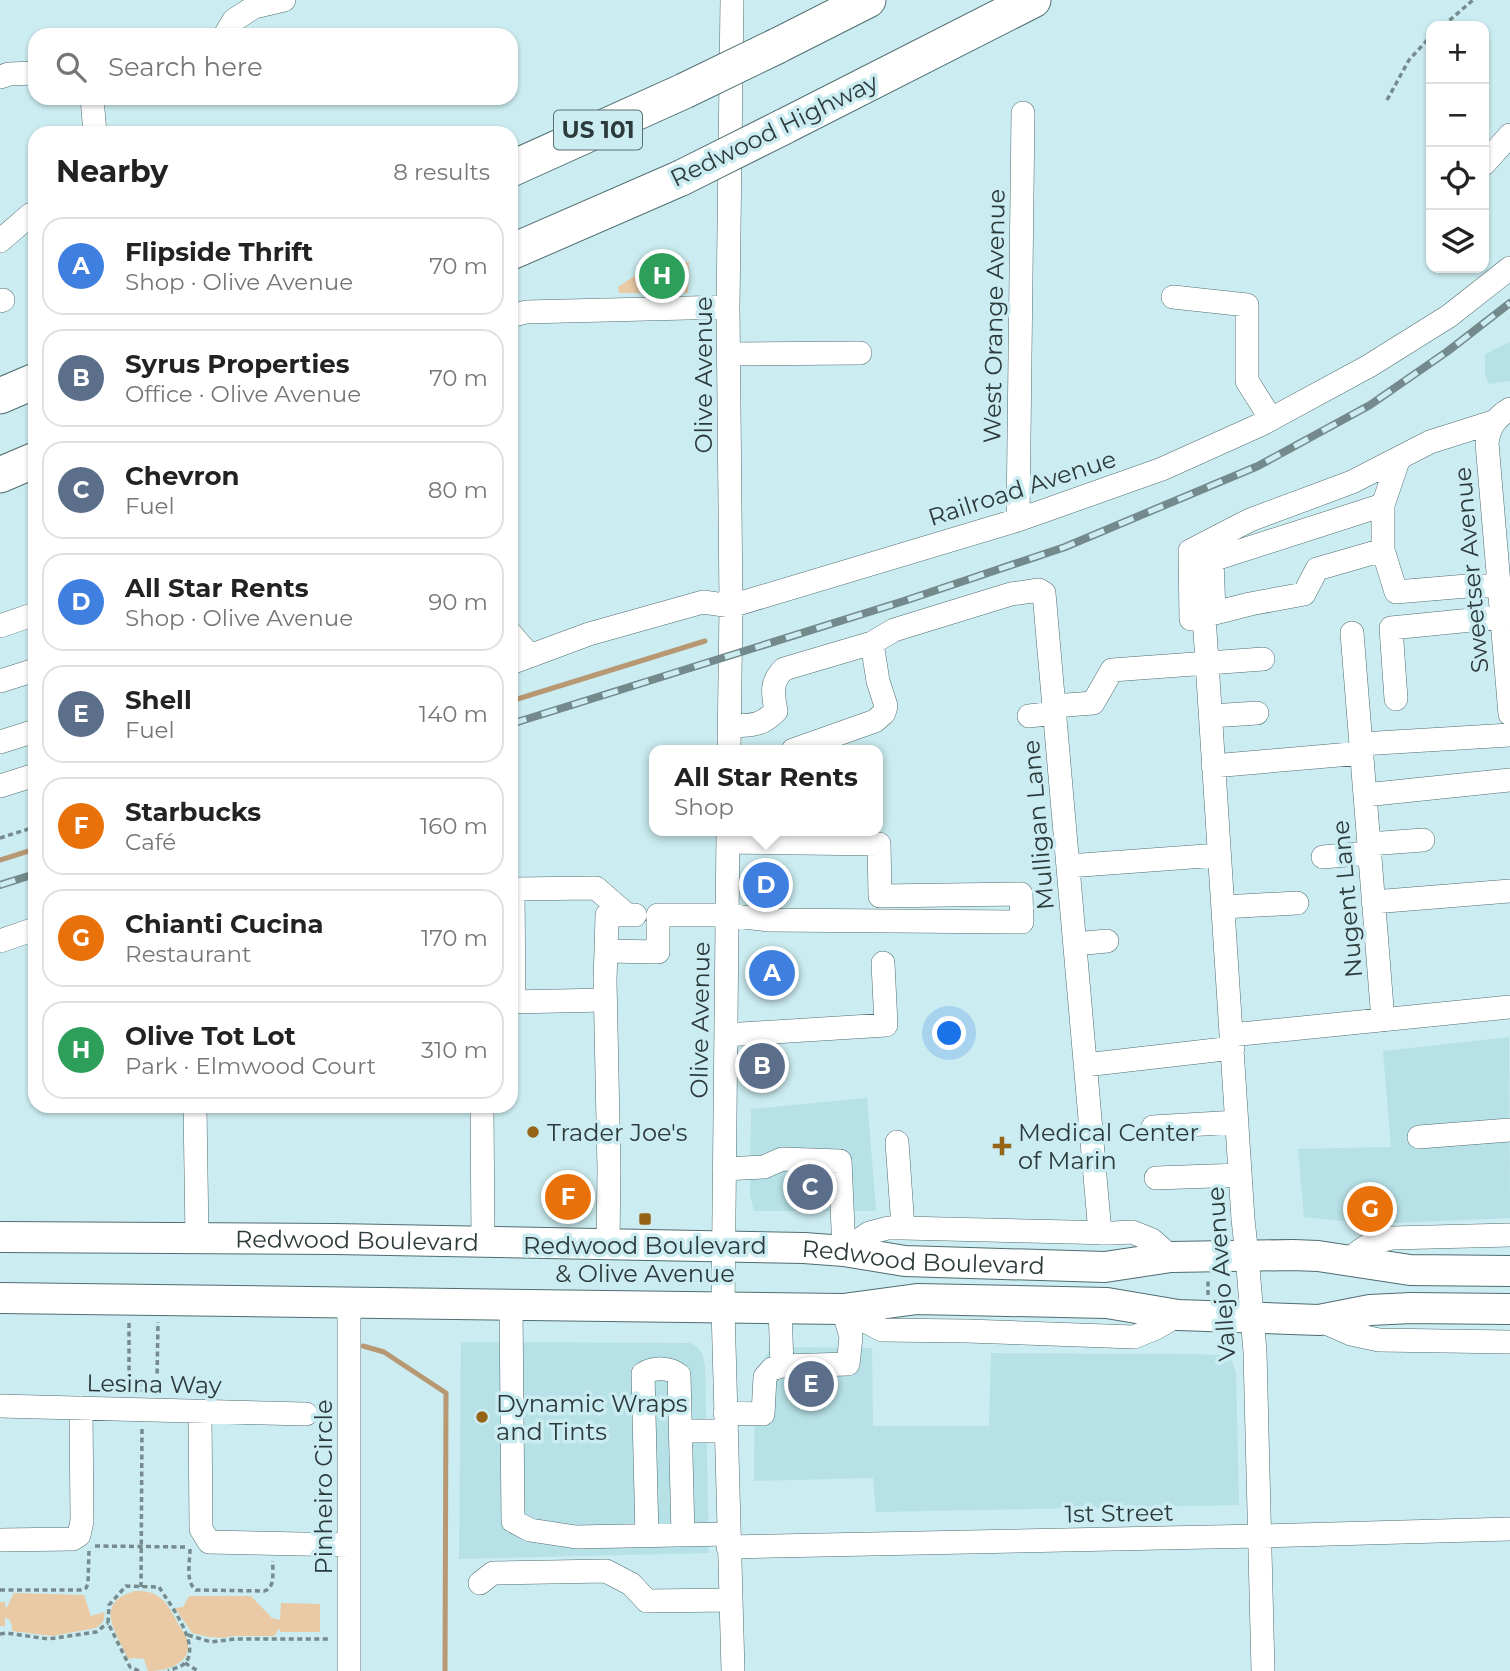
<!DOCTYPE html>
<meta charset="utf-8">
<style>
body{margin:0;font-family:Montserrat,sans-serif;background:#f2f2f2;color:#222}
.controls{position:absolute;right:21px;top:21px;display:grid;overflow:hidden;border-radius:14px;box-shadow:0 2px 5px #0004}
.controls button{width:63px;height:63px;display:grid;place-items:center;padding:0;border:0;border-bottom:2px solid #e0e0e0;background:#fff;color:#222;font:35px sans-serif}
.you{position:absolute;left:950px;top:1034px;width:24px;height:24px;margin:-18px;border:5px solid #fff;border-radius:50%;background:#1a73e8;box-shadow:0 0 0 10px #1a73e833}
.badge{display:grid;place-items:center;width:46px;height:46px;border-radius:50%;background:#111827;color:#fff;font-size:23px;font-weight:700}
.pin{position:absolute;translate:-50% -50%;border:4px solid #fff;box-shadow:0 2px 7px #0006}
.popup{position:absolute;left:649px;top:745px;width:234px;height:91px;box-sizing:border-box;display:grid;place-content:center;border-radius:14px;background:#fff;filter:drop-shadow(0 2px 5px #0005);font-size:23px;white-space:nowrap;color:#767676}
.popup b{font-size:26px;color:#222}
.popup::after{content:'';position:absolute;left:50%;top:100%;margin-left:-14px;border:14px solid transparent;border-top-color:#fff}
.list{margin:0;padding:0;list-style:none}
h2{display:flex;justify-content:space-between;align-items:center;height:91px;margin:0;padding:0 28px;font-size:30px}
h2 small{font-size:23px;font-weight:400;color:#767676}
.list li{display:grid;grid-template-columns:46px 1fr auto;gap:21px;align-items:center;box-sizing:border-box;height:98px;margin:0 14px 14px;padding:0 14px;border:2px solid #e0e0e0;border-radius:21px}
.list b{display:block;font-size:26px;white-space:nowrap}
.list p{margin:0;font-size:23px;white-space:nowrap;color:#767676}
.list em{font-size:23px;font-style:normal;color:#767676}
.icon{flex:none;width:38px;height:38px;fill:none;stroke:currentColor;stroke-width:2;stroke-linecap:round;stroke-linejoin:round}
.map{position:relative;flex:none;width:1510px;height:1671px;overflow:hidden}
.search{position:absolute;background:#fff;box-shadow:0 2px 5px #0004;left:28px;top:28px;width:490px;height:77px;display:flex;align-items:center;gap:18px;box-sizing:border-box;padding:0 24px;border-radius:21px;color:#767676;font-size:26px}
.panel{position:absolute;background:#fff;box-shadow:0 2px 5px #0004;left:28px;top:126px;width:490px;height:987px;border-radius:21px}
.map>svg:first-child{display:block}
.built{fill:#b6e1e6}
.green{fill:#e9caa5}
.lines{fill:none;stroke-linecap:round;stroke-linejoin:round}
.stream{stroke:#b79873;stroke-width:5}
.minor-casing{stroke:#506d71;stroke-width:24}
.major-casing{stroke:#506d71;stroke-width:32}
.highway-casing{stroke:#506d71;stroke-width:37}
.path{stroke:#758b8d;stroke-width:3.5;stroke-dasharray:5 3.5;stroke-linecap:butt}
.minor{stroke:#fff;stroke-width:23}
.major{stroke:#fff;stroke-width:30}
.highway{stroke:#fff;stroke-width:35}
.rail-casing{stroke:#73898b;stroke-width:8}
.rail{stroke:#cbecf0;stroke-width:5;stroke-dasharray:16;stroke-linecap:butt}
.highway-bridge-casing{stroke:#506d71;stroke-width:37;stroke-linecap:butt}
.highway-bridge{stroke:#fff;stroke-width:35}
.poi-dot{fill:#966417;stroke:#cbecf0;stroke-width:2.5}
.labels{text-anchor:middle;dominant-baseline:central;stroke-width:7;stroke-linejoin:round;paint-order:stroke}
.shield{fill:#cbecf0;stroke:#5c6f71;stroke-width:2}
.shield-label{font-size:23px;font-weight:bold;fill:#2d3a3b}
.street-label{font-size:24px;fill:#2d3a3b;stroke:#cbecf0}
.poi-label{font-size:24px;fill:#2d3a3b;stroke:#cbecf0;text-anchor:start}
</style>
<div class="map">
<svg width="1510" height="1671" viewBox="0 0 1510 1671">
<rect width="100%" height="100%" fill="#cbecf0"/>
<path class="built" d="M 1510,342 L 1510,381 L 1489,384 L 1485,375 L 1485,354 Z
M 1509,1037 L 1510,1218 L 1371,1224 L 1304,1217 L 1298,1149 L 1391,1147 L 1383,1051 Z
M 867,1098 L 876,1211 L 754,1211 L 750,1195 L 751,1109 Z
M 461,1342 L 690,1343 L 699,1349 L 703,1356 L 705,1365 L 709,1553 L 459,1559 Z
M 771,1347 L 872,1348 L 873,1426 L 989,1426 L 991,1353 L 1191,1354 L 1220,1355 L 1231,1359 L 1236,1372 L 1239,1505 L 876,1512 L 873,1478 L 754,1481 L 755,1374 Z"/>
<path class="green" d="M 689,262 L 688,293 L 619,293 L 618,287 L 651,265 Z
M 135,1591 C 142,1591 150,1591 156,1595 C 166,1600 171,1611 176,1620 C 179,1626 185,1633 187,1639 C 194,1664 166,1671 148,1671 L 144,1659 L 134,1658 L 128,1659 C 117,1633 92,1603 135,1591 Z
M 14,1593 L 84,1595 L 91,1616 L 105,1612 L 103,1622 L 96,1628 L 52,1636 L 12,1631 L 12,1625 L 9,1619 L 5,1618 L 5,1626 L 0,1626 L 0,1602 L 5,1602 L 6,1609 Z
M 189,1596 L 251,1596 L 272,1618 L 280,1620 L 281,1603 L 320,1604 L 320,1632 L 280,1632 L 280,1628 L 274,1636 L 233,1636 L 222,1638 L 209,1637 L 192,1633 L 175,1608 L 183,1607 Z"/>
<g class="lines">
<path class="stream" d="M 511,701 L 705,641
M 0,860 L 35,849
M 363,1346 L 384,1352 L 446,1393 L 445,1671"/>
<g class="minor-casing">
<path id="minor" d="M 225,35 L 234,20 L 254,7 L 284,0
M 0,77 L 9,74 L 35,73
M 92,98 L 95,133
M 1484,164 L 1510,135
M 0,241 L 30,215 L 35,213
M 1173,297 L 1247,305 L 1247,381 L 1271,419
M 0,301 L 3,300
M 511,316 L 526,312 L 728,307
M 728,354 L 860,353
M 1510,409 C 1496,417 1489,427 1487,443 L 1510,714
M 1399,458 L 1383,505 L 1383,550 L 1317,569 L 1304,594 L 1250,604 L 1191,619 L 1190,551 L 1250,520 L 1352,482 L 1430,442 L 1493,422
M 1018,520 L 1023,113
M 1383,550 L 1396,592 L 1467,586 L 1499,586
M 1214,613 L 1212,560 L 1383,505
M 1204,616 L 1243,1219 L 1247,1256 L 1255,1352 L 1263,1671
M 0,626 L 35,614
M 1352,633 L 1383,1020
M 511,634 L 530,656
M 872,643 L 894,630 L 1011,594 L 1039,590 L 1044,593 L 1100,1233
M 511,663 L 589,634 L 703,602 L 731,606 L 1018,520 L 1162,469 L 1262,424 L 1369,366 L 1449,316 L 1510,268
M 0,681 L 35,670
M 1396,699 L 1391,628 L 1502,617
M 1054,706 L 1093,703 L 1112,670 L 1263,659
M 1029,716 L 1055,713
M 1211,716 L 1257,713
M 730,726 C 751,725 760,727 776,711 C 773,694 770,682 784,669 L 872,643 L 878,681 L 886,706 L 884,713 L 875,721 L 793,750
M 0,742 L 35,731
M 1361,744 L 1510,735
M 729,750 L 731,606 L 728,307 L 732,0
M 1213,766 L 1362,753
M 0,786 L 35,775
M 1365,795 L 1510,780
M 728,831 L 723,1308 L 733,1671
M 1369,844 L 1423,840
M 1323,857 L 1369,853
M 1068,866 L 1219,855
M 1373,902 L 1510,891
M 1223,907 L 1297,903
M 0,941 L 35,929
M 1075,944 L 1107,941
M 606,951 L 607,915 L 635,915
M 511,1002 L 605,1000
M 514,1002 L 513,889 L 596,888 L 627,915
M 726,1035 L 886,1025 L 883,963
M 1231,1035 L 1510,1007
M 1085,1065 L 1233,1048
M 195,1106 L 197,1238
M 482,1106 L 483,1242
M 1153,1127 L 1237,1122
M 1419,1137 L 1510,1130
M 897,1142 L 903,1228
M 724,1169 L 764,1167 L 782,1159 L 840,1161 L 844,1251
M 1156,1178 L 1240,1175
M 608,1244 L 609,1169 L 605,980 L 606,951 L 658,952 L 658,915 L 727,915 L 768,920 L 1022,922 L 1021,894 L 880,896 L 879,844 L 728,842
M 844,1251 L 869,1233 L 888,1228 L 903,1228 L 1114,1233 L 1132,1232 L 1152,1240 L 1171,1257
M 1349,1260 C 1364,1246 1372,1242 1392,1238 L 1510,1235
M 511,1305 L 513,1521 L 530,1530 L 576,1537 L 728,1534
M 780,1308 L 782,1366
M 843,1309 L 882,1330 L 967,1331 L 1134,1337 L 1156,1328 L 1178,1315
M 1319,1320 L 1351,1334 L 1379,1340 L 1510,1342
M 0,1406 L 306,1414
M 200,1411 L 201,1529 L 209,1542 L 349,1545
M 725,1413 L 763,1414 L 765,1377 L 772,1369 L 782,1366 L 848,1364 L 851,1337 L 843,1309
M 681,1431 L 726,1431
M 647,1536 L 643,1374 C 654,1367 669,1367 679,1375 L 683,1535
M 0,1540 L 73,1539 L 79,1535 L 82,1521 L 81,1408
M 728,1547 L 1259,1536 L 1510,1529
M 480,1583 L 493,1573 L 606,1571 L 631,1584 L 647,1601 L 730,1600
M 349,1671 L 349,1303"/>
</g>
<g class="major-casing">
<g id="major">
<path id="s1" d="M 0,1237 L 335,1239 L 804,1248 L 844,1251 L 905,1261 L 1105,1267 L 1171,1257 L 1293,1255 L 1318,1256 L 1410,1270 L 1510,1271"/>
<path d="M 0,1298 L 843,1309 L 917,1299 L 1107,1303 L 1178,1315 L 1319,1320 L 1370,1310 L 1411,1308 L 1510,1309"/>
</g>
</g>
<g class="highway-casing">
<path id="highway" d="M 777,46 L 868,0
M 783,127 L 1033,0
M 511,169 L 684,91
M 511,252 L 681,178
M 0,396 L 35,381
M 0,475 L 35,460"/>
</g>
<path class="path" d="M 1443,26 L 1473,0
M 1387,100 L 1409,60 L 1431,36
M 654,289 L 655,278
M 0,838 L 35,827
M 1208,1295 L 1208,1278
M 129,1323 L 129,1381 L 157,1381 L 158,1322
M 142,1381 L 142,1392
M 95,1546 L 188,1547
M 190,1549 C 190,1562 185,1582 196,1590 L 264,1591 C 276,1588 272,1572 273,1561
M 141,1587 L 142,1428
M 0,1590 L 80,1590 L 86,1588 L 88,1584 L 89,1551
M 0,1634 L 7,1633 L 48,1639 L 96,1632 L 108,1623
M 188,1635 L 211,1642 L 235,1639 L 329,1639
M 185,1663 L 198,1671
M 139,1671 L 130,1667 L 108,1623 L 109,1605 L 126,1586 L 159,1587 C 169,1603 203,1647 184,1664 C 180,1667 173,1669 168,1671"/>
<use href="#minor" class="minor"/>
<use href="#major" class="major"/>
<use href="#highway" class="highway"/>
<g class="rail-casing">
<path id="rail" d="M 511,724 L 904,601 L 1065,547 L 1258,466 L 1370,405 L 1448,351 L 1510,303
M 0,885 L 35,874"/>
</g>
<use href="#rail" class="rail"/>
<g class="highway-bridge-casing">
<path id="highway-bridge" d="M 684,91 L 777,46
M 681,178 L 783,127"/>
</g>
<use href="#highway-bridge" class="highway-bridge"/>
</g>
<g class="poi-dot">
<circle cx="533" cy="1132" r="7"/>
<path d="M998.5 1135.5h7v7h7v7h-7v7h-7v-7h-7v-7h7z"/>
<rect x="638" y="1212" width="14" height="14" rx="3.5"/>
<circle cx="482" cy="1417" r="7"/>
</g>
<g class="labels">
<rect class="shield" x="554" y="110.5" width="88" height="39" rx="5"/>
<g class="shield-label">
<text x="598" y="130">US 101</text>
</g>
<g class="street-label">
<text transform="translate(774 130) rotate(-26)">Redwood Highway</text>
<text transform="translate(994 316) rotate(-89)">West Orange Avenue</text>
<text transform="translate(703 375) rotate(-90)">Olive Avenue</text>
<text transform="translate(1022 488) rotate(-18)">Railroad Avenue</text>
<text transform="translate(1471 570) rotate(-95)">Sweetser Avenue</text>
<text transform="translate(1038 825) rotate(-95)">Mulligan Lane</text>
<text transform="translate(1347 899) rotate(-95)">Nugent Lane</text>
<text transform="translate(700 1020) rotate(-89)">Olive Avenue</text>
<text stroke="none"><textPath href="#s1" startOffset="357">Redwood Boulevard</textPath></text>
<text stroke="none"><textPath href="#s1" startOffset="924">Redwood Boulevard</textPath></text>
<text transform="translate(1221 1274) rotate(-94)">Vallejo Avenue</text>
<text transform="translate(154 1384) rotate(1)">Lesina Way</text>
<text transform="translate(323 1487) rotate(-90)">Pinheiro Circle</text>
<text transform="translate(1119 1513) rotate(-1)">1st Street</text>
</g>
<g class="poi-label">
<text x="547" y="1132">Trader Joe's</text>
<text x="1018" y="1132">Medical Center<tspan x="1018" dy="28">of Marin</tspan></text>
<text x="645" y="1245" text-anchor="middle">Redwood Boulevard<tspan x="645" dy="28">&amp; Olive Avenue</tspan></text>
<text x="496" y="1403">Dynamic Wraps<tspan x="496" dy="28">and Tints</tspan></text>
</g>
</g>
</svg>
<div class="controls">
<button>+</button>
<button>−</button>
<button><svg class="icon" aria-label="locate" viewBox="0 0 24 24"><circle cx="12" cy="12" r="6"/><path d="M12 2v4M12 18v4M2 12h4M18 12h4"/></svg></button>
<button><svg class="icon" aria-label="layers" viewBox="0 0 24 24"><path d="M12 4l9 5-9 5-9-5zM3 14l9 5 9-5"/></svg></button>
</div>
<div class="you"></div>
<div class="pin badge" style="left:772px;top:973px;background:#3f7fe0">A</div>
<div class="pin badge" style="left:762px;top:1066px;background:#5c6f8a">B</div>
<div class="pin badge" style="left:810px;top:1187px;background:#5c6f8a">C</div>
<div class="pin badge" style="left:766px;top:885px;background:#3f7fe0">D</div>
<div class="popup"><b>All Star Rents</b>Shop</div>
<div class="pin badge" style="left:811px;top:1384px;background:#5c6f8a">E</div>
<div class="pin badge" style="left:568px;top:1197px;background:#e8710a">F</div>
<div class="pin badge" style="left:1370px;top:1209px;background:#e8710a">G</div>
<div class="pin badge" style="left:662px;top:276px;background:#2e9e5b">H</div>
<div class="search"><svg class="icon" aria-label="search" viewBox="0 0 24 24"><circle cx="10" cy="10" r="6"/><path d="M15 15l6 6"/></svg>Search here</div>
<section class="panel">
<h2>Nearby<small>8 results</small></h2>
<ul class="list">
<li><span class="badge" style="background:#3f7fe0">A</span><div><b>Flipside Thrift</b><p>Shop · Olive Avenue</p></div><em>70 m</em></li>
<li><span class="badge" style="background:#5c6f8a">B</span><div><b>Syrus Properties</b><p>Office · Olive Avenue</p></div><em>70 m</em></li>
<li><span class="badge" style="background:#5c6f8a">C</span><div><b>Chevron</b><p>Fuel</p></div><em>80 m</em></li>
<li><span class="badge" style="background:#3f7fe0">D</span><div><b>All Star Rents</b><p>Shop · Olive Avenue</p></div><em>90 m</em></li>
<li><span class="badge" style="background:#5c6f8a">E</span><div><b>Shell</b><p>Fuel</p></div><em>140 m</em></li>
<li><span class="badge" style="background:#e8710a">F</span><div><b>Starbucks</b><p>Café</p></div><em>160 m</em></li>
<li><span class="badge" style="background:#e8710a">G</span><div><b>Chianti Cucina</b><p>Restaurant</p></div><em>170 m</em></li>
<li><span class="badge" style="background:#2e9e5b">H</span><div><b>Olive Tot Lot</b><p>Park · Elmwood Court</p></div><em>310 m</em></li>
</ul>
</section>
</div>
